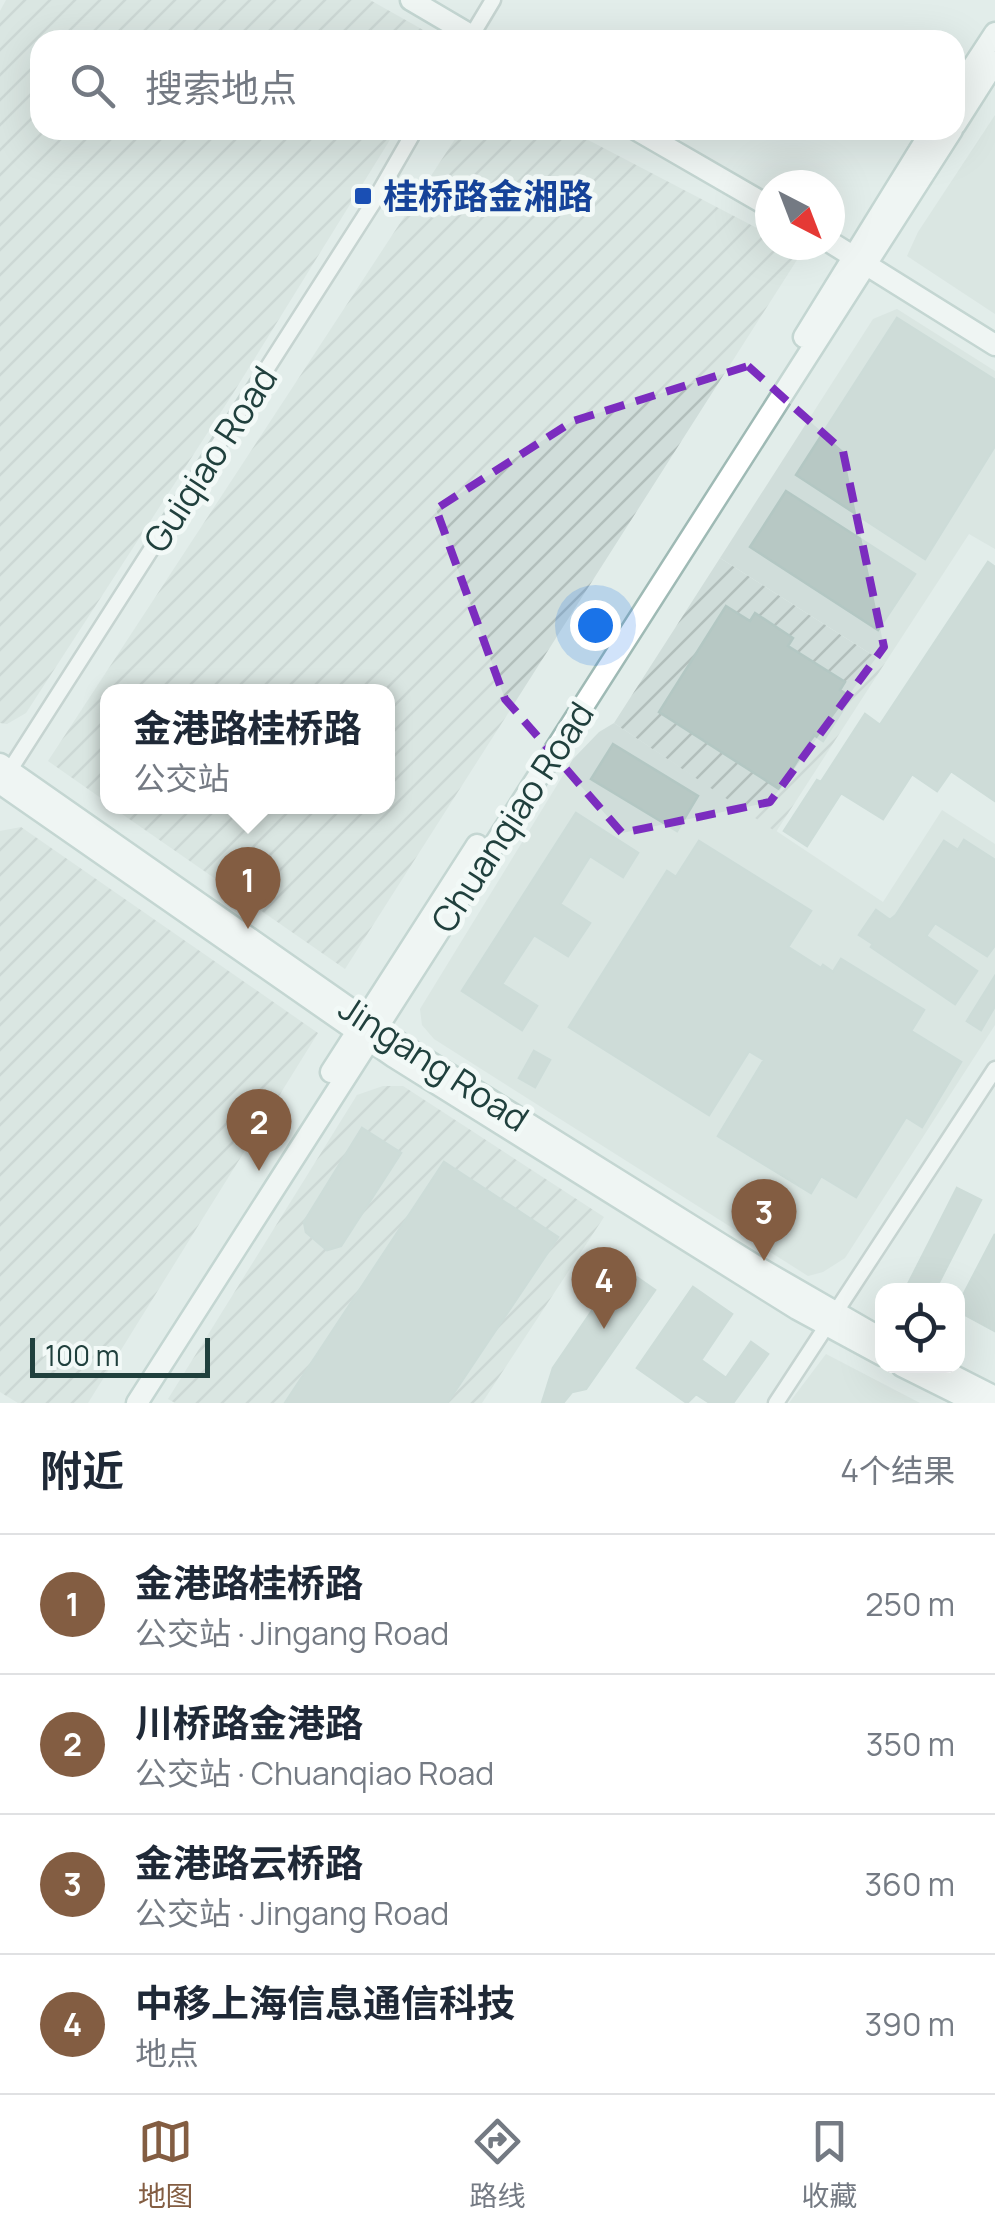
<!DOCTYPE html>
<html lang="zh">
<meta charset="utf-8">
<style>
body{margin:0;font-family:Manrope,"Noto Sans SC",sans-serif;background:#f6f6f7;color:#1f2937}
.controls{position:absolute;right:30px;bottom:30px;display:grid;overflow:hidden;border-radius:20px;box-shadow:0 10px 40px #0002}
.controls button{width:90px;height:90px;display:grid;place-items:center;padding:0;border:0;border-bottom:2px solid #e0e1e3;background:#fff;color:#1f2937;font:50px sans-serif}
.compass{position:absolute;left:755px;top:170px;width:90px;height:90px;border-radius:50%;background:#fff;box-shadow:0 10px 40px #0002;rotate:138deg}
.scale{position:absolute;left:30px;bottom:25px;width:180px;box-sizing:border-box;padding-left:10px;border:5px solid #20403d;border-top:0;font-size:28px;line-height:35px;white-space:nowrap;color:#20403d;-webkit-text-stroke:8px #f2f9f7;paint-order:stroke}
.you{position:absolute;left:595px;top:625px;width:35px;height:35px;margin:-25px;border:8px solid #fff;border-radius:50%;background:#1a73e8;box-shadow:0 0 0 15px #1a73e833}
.badge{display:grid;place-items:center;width:65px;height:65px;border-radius:50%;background:#835d42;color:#fff;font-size:32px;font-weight:700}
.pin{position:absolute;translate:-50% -82px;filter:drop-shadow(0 2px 5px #0008)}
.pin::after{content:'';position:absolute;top:52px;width:35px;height:30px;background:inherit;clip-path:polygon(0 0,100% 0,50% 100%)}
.popup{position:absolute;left:100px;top:684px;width:295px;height:130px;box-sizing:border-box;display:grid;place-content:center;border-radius:20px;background:#fff;filter:drop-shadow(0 2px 8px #0005);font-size:32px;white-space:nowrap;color:#747a83}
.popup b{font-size:38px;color:#1f2937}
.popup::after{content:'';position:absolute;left:50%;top:100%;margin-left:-20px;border:20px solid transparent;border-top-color:#fff}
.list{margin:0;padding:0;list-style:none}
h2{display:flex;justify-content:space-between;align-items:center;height:130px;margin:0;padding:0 40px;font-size:42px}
h2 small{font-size:32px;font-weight:400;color:#747a83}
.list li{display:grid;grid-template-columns:65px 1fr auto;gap:30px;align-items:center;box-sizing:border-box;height:140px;padding:0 40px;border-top:2px solid #e0e1e3}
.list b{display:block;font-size:38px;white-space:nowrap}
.list p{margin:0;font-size:32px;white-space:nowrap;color:#747a83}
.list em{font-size:32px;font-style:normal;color:#747a83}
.icon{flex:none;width:55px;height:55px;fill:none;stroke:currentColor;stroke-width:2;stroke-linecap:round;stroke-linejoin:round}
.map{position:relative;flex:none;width:995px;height:1403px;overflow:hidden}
.search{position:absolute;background:#fff;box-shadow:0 10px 40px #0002;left:30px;right:30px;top:30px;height:110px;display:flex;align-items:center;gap:25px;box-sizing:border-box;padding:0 35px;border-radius:30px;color:#747a83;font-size:38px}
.sheet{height:690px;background:#fff}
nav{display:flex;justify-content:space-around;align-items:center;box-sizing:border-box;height:140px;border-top:2px solid #e0e1e3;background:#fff;font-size:28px;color:#747a83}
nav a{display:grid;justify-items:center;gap:5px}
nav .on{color:#835d42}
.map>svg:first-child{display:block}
.built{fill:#d0ddda}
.industrial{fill:url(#industrial-furrows)}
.building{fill:#b7c8c4;stroke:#b3c7c3;stroke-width:2.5}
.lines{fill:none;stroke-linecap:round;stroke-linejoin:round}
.street-casing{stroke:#a4b6b3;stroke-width:19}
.secondary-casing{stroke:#9fbab5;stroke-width:25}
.street{stroke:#fff;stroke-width:14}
.secondary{stroke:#fff;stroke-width:20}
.marked{fill:none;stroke:#7b2cbf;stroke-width:8;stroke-dasharray:20 12;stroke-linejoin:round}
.transit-dot{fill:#1a4fb4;stroke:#f2f9f7;stroke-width:4}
.labels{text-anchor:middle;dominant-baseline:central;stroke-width:10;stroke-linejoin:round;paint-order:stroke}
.transit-label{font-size:35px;font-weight:bold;fill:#164399;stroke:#f2f9f7;text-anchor:start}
.street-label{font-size:35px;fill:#20403d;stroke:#f2f9f7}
</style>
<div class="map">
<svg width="995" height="1403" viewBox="0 0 995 1403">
<defs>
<pattern id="industrial-furrows" width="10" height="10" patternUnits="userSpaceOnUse" patternTransform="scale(2.5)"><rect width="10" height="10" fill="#d0ddda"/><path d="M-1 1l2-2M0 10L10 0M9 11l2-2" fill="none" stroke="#b2bfbc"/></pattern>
</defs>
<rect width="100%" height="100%" fill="#e2edea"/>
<path class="built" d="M 995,115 L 995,314 L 907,256 L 918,232 Z
M 897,309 L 995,371 L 995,549 L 969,534 L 885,663 L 720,558 L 873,319 Z
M 614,723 L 883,902 L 942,810 L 995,844 L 995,1025 L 845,1258 L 823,1272 L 808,1276 L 434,1039 L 422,1025 L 420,1009 L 573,759 L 599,732 Z
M 826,1354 L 920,1403 L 789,1403 Z"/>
<path class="industrial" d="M 6,0 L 370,0 L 425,31 L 434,40 L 40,40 L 40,130 L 396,130 L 232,395 L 26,713 L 7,724 L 0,723 L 0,11 Z
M 461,130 L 569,130 L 770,235 L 770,245 L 788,245 L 802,252 L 345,969 L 112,807 L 388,806 L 388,692 L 108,692 L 108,803 L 48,761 Z
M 720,558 L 885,663 L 776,832 L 614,723 Z
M 21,827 L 318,1033 L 88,1403 L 18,1403 L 0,1392 L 0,831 Z
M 383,1086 L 403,1086 L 604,1217 L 482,1403 L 175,1403 L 168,1399 L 357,1095 Z"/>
<path class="building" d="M 897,318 L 995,380 L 995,446 L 925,559 L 796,475 Z
M 786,491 L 915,574 L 878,630 L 750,547 Z
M 988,562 L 995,567 L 995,801 L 951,771 L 937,791 L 912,774 L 883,819 L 841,793 L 807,846 L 784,831 L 817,780 L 821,782 L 865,714 L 880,725 Z
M 726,606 L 750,621 L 755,613 L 793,638 L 788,646 L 845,682 L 840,690 L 851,697 L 823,741 L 814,735 L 779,789 L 659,712 Z
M 613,744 L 698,796 L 677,831 L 591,779 Z
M 576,813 L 638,853 L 623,877 L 590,856 L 560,904 L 590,923 L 568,956 L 534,935 L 502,984 L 537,1006 L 522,1030 L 462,991 Z
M 964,840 L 995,860 L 995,945 L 987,956 L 935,923 L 926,936 L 977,971 L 955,1004 L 871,947 L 873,944 L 859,935 L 876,910 L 890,920 L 896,915 L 944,841 L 958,850 Z
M 699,841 L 811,911 L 788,947 L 821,968 L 823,965 L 833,972 L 841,959 L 924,1010 L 911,1031 L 961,1062 L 922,1127 L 906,1117 L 856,1197 L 821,1176 L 811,1193 L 718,1136 L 764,1060 L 749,1051 L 709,1115 L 569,1027 L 667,871 L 676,877 Z
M 995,976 L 995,1006 L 981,1030 L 967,1021 Z
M 534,1051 L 550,1060 L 535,1087 L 519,1078 Z
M 362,1128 L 401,1153 L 341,1246 L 327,1250 L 306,1232 L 304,1222 Z
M 444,1162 L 558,1237 L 447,1403 L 285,1403 Z
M 957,1188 L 981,1200 L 935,1290 L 905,1290 Z
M 995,1234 L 995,1331 L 958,1311 L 958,1305 Z
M 622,1267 L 655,1290 L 586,1389 L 572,1392 L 563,1403 L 542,1403 L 553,1368 Z
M 693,1287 L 732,1314 L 701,1360 L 726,1378 L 751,1342 L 768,1354 L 733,1403 L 710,1403 L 696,1394 L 687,1403 L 637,1368 Z"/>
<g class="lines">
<g class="street-casing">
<path id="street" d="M 469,40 L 493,0
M 6,776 L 373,203 L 415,130
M 776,1403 L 995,1069"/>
</g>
<g class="secondary-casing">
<path id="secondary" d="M 411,0 L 479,40
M 955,94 L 995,33
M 955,125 L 995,62
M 637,130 L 770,207
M 830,242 L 995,345
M 804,337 L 932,130
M 0,764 L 402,1045 L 759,1268 L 882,1339
M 0,783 L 394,1057 L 797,1309 L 882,1355
M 331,1072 L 477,845
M 902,1366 L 976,1403
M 934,1366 L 995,1397
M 137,1403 L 952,130"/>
</g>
<use href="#street" class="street"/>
<use href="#secondary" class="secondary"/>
</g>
<path d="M0 0H995V1403H0ZM 748,366 L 843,451 L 884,647 L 770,802 L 622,833 L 505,699 L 436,509 L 573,421 Z" fill="#e2edea" fill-opacity=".55" fill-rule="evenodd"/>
<path class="marked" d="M 748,366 L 843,451 L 884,647 L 770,802 L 622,833 L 505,699 L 436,509 L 573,421 Z"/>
<rect class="transit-dot" x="353" y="186" width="20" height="20" rx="5"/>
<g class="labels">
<g class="transit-label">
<text x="383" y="196">桂桥路金湘路</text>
</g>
<g class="street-label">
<text transform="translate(210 459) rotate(-57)">Guiqiao Road</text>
<text transform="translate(512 817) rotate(-57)">Chuanqiao Road</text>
<text transform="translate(434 1063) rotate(33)">Jingang Road</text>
</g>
</g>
</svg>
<div class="controls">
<button><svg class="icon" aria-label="locate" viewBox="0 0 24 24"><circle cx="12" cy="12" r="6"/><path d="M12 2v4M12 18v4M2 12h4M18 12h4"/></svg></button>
</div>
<svg class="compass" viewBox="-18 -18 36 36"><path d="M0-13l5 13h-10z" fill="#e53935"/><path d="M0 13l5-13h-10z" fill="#747a83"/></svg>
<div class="scale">100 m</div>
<div class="you"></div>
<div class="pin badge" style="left:248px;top:929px">1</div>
<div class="popup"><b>金港路桂桥路</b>公交站</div>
<div class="pin badge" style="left:259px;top:1171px">2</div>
<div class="pin badge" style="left:764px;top:1261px">3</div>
<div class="pin badge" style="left:604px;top:1329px">4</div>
<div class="search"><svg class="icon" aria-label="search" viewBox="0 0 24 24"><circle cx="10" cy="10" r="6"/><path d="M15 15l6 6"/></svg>搜索地点</div>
</div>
<section class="sheet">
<h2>附近<small>4个结果</small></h2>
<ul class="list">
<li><span class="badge">1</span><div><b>金港路桂桥路</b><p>公交站 · Jingang Road</p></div><em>250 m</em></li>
<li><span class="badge">2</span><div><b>川桥路金港路</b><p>公交站 · Chuanqiao Road</p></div><em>350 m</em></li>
<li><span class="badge">3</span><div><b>金港路云桥路</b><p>公交站 · Jingang Road</p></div><em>360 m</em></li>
<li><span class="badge">4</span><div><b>中移上海信息通信科技</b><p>地点</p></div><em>390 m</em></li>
</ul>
</section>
<nav>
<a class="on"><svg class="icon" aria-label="map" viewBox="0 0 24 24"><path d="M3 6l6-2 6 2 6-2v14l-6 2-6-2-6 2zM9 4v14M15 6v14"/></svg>地图</a>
<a><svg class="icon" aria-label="directions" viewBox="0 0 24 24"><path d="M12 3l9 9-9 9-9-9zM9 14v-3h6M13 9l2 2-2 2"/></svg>路线</a>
<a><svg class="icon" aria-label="saved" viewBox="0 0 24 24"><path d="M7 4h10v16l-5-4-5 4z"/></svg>收藏</a>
</nav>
